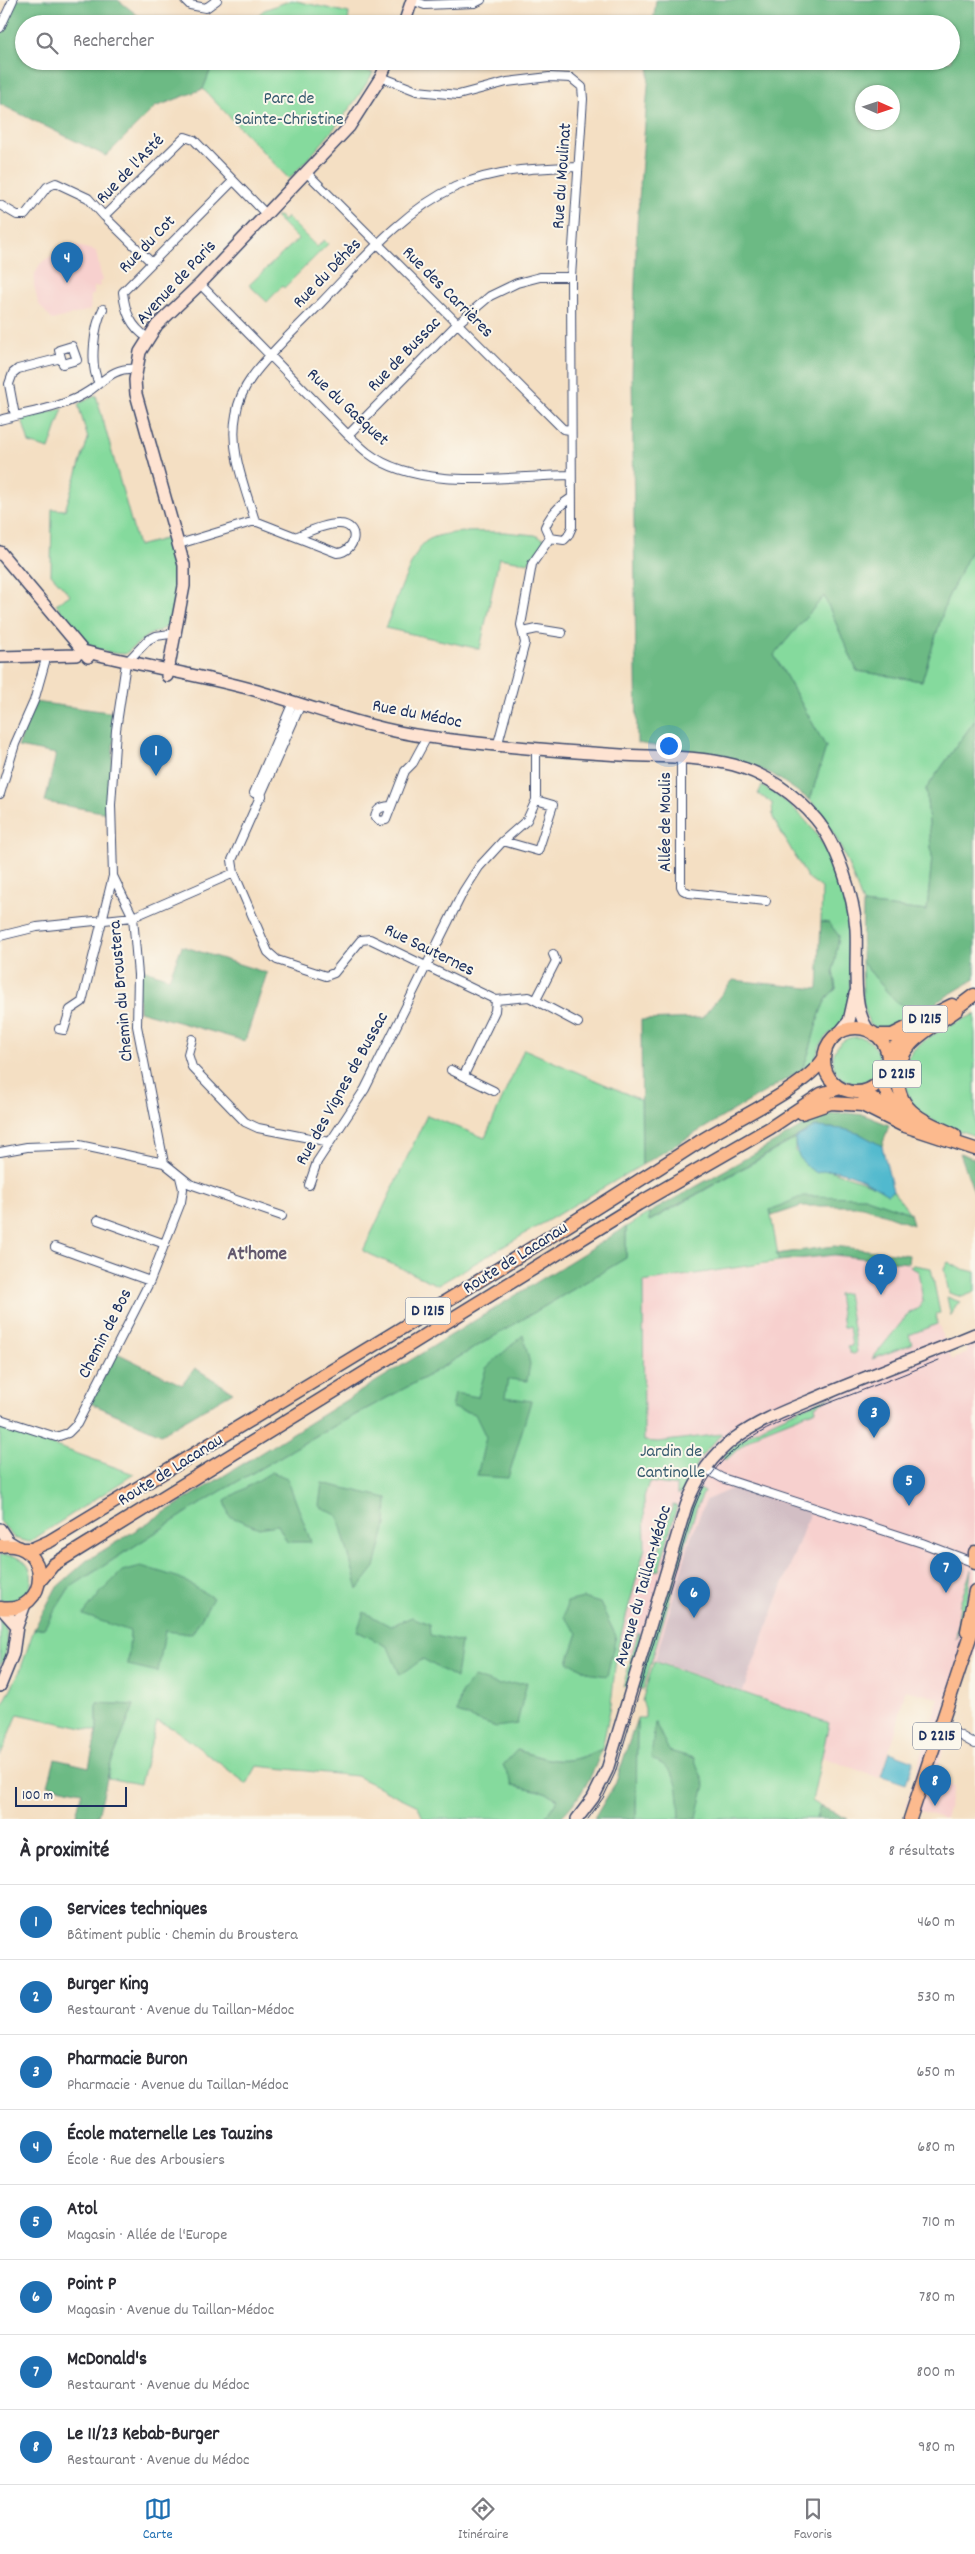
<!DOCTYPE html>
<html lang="fr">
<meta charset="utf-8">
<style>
body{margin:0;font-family:Dekko,sans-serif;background:#f7f7f7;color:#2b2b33}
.compass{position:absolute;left:855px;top:85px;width:45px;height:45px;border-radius:50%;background:#fff;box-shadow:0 1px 4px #0004;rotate:93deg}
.scale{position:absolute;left:15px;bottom:12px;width:112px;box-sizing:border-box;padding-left:5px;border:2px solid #1b2f5e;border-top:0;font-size:14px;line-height:18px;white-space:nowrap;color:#1b2f5e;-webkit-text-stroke:4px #fbf7ec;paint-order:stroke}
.you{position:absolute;left:668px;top:745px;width:18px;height:18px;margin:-12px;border:4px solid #fff;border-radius:50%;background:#1a73e8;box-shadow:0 0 0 8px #1a73e833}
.badge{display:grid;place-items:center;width:32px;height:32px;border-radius:50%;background:#1f6fb2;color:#fff;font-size:16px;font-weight:700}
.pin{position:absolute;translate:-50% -41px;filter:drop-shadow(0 1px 2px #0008)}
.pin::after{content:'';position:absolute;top:26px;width:18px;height:15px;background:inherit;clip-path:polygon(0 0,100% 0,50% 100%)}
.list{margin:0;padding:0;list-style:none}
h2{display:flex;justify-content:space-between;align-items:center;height:65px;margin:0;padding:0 20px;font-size:21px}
h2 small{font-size:16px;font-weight:400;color:#7c7c81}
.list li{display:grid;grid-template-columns:32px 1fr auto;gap:15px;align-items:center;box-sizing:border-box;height:75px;padding:0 20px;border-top:1px solid #e1e1e2}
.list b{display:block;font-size:19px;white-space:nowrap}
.list p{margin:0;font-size:16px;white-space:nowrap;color:#7c7c81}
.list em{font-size:16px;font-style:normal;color:#7c7c81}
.icon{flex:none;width:28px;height:28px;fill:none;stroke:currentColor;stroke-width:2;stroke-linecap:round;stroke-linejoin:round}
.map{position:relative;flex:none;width:975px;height:1819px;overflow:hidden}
.search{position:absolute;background:#fff;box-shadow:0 1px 4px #0004;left:15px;right:15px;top:15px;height:55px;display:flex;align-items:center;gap:12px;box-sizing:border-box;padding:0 18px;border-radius:28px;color:#7c7c81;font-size:19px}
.sheet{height:665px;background:#fff}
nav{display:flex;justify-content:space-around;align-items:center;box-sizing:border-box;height:70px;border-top:1px solid #e1e1e2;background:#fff;font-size:14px;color:#7c7c81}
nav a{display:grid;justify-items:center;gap:2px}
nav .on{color:#1f6fb2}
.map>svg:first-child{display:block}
.built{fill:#f7d0ce}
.industrial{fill:#d2bec4}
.green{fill:#85da9d;stroke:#50847e}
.forest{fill:#6cba84;stroke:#447471;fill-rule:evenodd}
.water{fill:#51b9ce;stroke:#367496}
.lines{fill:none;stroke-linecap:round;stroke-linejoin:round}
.street-casing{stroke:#3c496d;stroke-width:10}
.secondary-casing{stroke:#3c496d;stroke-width:14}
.primary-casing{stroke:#3c496d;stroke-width:15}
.street{stroke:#fff;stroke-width:8}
.secondary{stroke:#fee3d2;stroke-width:11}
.primary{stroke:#fcba8e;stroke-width:12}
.tram{stroke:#1b2f5e;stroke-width:1}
.labels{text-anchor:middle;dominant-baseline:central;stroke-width:4;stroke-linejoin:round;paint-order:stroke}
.shield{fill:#fbf7ec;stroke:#5e6b89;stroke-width:1}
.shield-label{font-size:16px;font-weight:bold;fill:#1b2f5e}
.park-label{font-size:18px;fill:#365a6e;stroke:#fbf7ec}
.street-label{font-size:18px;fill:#1b2f5e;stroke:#fbf7ec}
.neighbourhood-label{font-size:19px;font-weight:bold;fill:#63596e;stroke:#fbf7ec}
</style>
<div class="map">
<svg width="975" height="1819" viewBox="0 0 975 1819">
<rect width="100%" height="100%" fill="#fbf7ec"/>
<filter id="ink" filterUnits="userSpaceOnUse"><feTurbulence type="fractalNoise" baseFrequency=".02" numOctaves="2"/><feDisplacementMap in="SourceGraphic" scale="10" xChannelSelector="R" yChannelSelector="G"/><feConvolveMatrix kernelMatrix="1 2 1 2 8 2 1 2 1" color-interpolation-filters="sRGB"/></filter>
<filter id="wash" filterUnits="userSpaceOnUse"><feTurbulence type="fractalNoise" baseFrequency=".0096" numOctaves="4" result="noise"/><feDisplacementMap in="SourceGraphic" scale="20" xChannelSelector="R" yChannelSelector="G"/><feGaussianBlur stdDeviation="1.12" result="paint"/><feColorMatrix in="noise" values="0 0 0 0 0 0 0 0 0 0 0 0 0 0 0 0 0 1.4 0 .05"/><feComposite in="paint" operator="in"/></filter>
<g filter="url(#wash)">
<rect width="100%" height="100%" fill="#f4dfc3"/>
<path class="built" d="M 74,245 L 96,251 L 102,281 L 99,282 L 100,286 L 94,287 L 94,295 L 91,295 L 90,310 L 52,320 L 38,303 L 34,285 L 35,274 L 40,264 L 45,260 L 64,248 Z
M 834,1255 L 911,1264 L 910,1267 L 918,1271 L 923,1300 L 939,1326 L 952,1360 L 967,1353 L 967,1346 L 975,1342 L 975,1652 L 933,1780 L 954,1787 L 945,1819 L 906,1806 L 939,1698 L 905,1690 L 896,1731 L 880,1778 L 822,1757 L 829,1723 L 617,1649 L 645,1548 L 643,1282 Z"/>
<path class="industrial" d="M 736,1487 L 810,1512 L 743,1691 L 655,1660 L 692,1534 L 706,1500 Z"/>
<path class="green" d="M 292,0 L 349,13 L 348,24 L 248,24 L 264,10 Z
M 214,61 L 344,61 L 373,73 C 349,113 321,146 289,179 L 203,89 Z
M 278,215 L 284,221 L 287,217 L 317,247 L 324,240 L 328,244 L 284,288 L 282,286 L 267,302 L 249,285 L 298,239 L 276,217 Z
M 96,395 L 138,546 L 172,537 L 180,567 L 172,622 L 165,628 L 147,636 L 125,654 C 85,653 77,634 56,604 L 70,595 L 51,574 L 52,509 L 65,510 L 88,439 L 78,404 Z
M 63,408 L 49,449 L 29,443 L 22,419 Z
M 504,532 L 535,535 L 546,540 L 528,563 L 499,558 L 480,649 L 385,628 C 393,611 412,552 425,542 C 442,529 484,532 504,532 Z
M 975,543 L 975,720 L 926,789 L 932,857 L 927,911 L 863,904 C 848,863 838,833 810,800 L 826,747 L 774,655 L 824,596 L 857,671 L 922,681 L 947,599 Z
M 762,786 C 809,811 836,856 848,907 C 852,926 851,946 850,965 C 850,982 851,1002 845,1018 C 842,1028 830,1031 824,1039 C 814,1053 820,1064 800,1071 C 815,1051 815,1002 836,989 L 833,971 L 839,936 L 829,923 L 821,922 L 822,888 L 807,877 L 773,818 L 772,803 L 758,794 Z
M 862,962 L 895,1001 L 917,1014 L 880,1029 L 869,1024 L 863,1002 Z
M 975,1014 L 975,1136 C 960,1130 942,1127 929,1118 C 917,1111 910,1102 906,1089 C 890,1047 945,1029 975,1014 Z
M833 1060a23 23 0 1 1 46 0a23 23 0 1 1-46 0Z
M 524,1049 L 641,1100 L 642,1165 L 438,1285 L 363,1251 L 427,1115 L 485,1138 Z
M 795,1139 L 795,1151 L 817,1173 L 826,1169 L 873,1185 L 888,1194 L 893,1191 L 910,1213 L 864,1197 L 770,1210 L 779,1261 L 643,1282 L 644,1441 L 658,1442 L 722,1434 L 702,1455 L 682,1494 L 677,1494 L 677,1486 L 649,1482 L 644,1497 L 645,1548 L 617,1649 L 611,1705 L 602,1749 C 564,1766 555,1762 517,1750 L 513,1785 L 545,1792 L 558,1799 L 544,1819 L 423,1819 L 418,1806 L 356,1776 L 257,1766 L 247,1784 L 174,1729 L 157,1721 L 140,1784 L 108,1778 L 110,1766 L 134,1705 L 97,1703 L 97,1731 L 18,1714 L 0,1757 L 0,1710 L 20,1671 L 34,1629 L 44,1628 L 69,1588 L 211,1497 L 314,1437 L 422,1379 L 626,1258 L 626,1227 L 649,1213 L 650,1221 Z
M 948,1262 L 959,1268 L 975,1272 L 975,1292 L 962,1297 L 949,1293 L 944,1269 Z
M 913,1265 L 931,1268 L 940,1313 L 936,1314 L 937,1324 L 909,1335 L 912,1344 L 872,1359 L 909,1313 L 919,1308 L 923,1300 L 918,1271 L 910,1267 Z
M 847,1293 L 857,1352 L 854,1354 L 850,1353 L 847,1347 L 852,1346 L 849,1327 L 843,1327 L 838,1294 Z
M 947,1297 L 960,1302 L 956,1305 L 951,1316 Z
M 838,1393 L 815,1406 L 816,1410 L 763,1431 L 746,1442 L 726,1460 L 722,1457 C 753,1424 798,1411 838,1393 Z
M 0,1426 L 134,1474 L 29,1542 L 14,1538 L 0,1521 Z
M 699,1489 L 704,1492 L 696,1509 L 643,1690 L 637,1689 L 686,1523 Z
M 673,1505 L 677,1506 L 659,1570 L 654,1571 L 655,1563 Z
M 4,1555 C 46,1555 36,1611 0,1600 L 0,1556 Z
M 971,1570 L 967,1605 L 956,1639 L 960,1604 Z
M 0,1620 C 12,1633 8,1652 0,1667 Z
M 638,1633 L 641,1637 L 628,1685 L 623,1687 Z
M 654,1661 L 829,1723 L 812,1801 L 820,1806 L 816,1819 L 636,1819 L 637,1718 L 645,1718 L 645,1708 L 642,1701 Z"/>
<path class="forest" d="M 13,0 L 118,0 L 149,24 L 24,24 L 24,61 L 214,61 L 203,89 L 155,107 L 106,156 L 0,104 L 0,28 Z
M 656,0 L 975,0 L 975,543 L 947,599 L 922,681 L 857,671 L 824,596 L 774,655 L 826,747 L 810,800 L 772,774 L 740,761 L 637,743 L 632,374 L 637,224 L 650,61 L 951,61 L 951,24 L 653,24 ZM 862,92 L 892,92 L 892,122 L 862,122 Z
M 35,702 L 116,713 L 108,813 L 45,802 L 56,754 L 18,747 Z
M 975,720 L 975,979 L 917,1014 L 895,1001 L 862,962 L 863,904 L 927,911 L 932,857 L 926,789 Z
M 821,922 L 829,923 L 839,936 L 833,971 L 836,989 C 815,1001 815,1052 800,1071 L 642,1165 L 641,1020 L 702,1018 L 733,980 L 818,989 Z
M 182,946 L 267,973 L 245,1041 L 139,1011 L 137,967 L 169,978 Z
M 847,1113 L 864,1115 L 889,1125 L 882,1146 L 860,1134 L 843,1129 L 815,1127 L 649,1221 L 649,1213 L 812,1121 L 832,1114 Z
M 960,1153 L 975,1159 L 975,1195 Z
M 803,1196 L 864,1197 L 910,1213 L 913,1225 L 862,1206 L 802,1206 L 772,1216 L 770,1210 Z
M 626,1227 L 626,1258 L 422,1379 L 314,1437 L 211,1497 L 69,1588 L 44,1628 L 34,1629 L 56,1588 L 86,1561 Z
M 834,1246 L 909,1255 L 908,1263 L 834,1255 L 779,1261 L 776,1254 Z
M 523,1335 L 530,1364 L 527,1381 L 508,1379 L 505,1397 L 531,1401 L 508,1478 L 477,1476 L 486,1437 L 475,1414 L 452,1408 L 455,1393 L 478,1397 L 486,1368 Z
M 115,1352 L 182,1385 L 195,1368 L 233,1392 L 161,1434 L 90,1403 Z
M 272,1472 L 287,1478 L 311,1542 L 287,1542 L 278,1525 L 259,1528 L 229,1516 L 225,1500 Z
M 322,1483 L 387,1498 L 386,1525 L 375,1567 L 358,1589 L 338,1516 L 319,1506 Z
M 141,1566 L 180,1578 L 213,1598 L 192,1634 L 165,1631 L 158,1672 L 128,1665 L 130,1631 L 83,1615 L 101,1592 L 122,1571 Z
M 583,1598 L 600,1603 L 616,1636 L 607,1676 L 593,1674 L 568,1662 L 578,1633 L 564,1617 L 567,1602 Z
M 364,1612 L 390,1626 L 412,1617 L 429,1624 L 430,1635 L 461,1642 L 456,1678 L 423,1659 L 400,1675 L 388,1647 L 357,1631 Z
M 474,1677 L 498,1685 L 527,1682 L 517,1724 L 496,1727 L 457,1713 L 461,1693 Z
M 97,1703 L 134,1705 L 110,1766 L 98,1816 L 76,1815 L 82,1792 L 48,1785 L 55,1759 L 89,1767 L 97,1731 Z
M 637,1718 L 636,1819 L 594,1819 L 616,1782 Z
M 655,1722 L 669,1751 L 694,1758 L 705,1785 L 697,1817 L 699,1819 L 680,1819 C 678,1791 681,1769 651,1759 Z
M 602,1749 C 592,1777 581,1798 559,1819 L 544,1819 L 558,1799 L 545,1792 L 513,1785 L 503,1765 L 517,1750 C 555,1762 564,1766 602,1749 Z
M 820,1806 L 848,1819 L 816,1819 Z"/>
<path class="water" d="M 815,1127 L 843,1129 L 860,1134 L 882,1146 L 893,1191 L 888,1194 C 870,1183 838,1163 817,1173 C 803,1166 795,1154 795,1139 Z
M 890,1752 L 914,1761 L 906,1784 L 882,1776 Z"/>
</g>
<g filter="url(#ink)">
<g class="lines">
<g class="street-casing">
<path id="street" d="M 185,0 L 190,5 L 206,8 L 217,0
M 411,0 L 425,5 L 475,3 L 481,0
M 0,28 L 13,0
M 381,77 L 417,91 L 458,95 L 507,82 L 549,77 L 571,78 L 582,87 L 583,99 L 571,277 L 572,527 L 568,536 L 564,540 L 550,538 L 545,527 C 550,515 560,505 571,498
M 306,172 L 563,429 L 570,430
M 0,205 L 17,215 L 25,215 L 47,187 L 56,183 L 88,198 L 104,216
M 151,262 L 104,216 L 185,137 L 194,140 L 266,214
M 200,284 L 348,435 C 355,441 361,448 368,453 C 418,492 511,476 570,475
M 148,338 C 131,327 125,312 123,292 L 233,181
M 99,383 C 89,366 94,326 103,309
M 15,416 L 9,384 L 13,373 L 18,369 L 61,358 L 63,364 L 77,360 L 72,346 L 59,350 L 61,358
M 0,420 C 28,412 64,408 89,391 C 105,380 114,367 136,369
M 348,435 L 457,324 L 490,296 L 517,283 L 540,277 L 571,277
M 255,521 L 337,553 C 356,552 361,525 340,524 C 327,523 309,531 298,536
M 179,544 L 255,521 C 245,487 229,451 236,415 C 238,401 244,388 252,377 C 271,351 297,328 319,305 C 360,263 401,212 455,187 C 494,169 535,168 577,167
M 523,632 L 537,629 L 562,633
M 301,704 L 232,860 L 234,873 L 268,952 L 277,960 L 326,976 L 334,973 L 361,940 L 370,939 L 496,1000 L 529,997 L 578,1023
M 497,747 L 525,643 L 521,625 L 532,564 L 550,538
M 681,758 L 681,886 L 683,890 L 689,893 L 766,901
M 0,794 L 15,744 L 34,701 L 47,655
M 262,796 L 254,793 L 293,702
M 390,806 C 382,807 376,808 375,817 L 380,821 L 386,820 L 405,771 L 413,763 L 427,737
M 503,841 L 538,851 L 553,805 L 536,800
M 0,936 L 37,927 L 133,917 L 234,873
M 536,1000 L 556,961 L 553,954
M 59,1029 L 64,1030 L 70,1010 L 82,1002 L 113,876
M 192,1039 L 188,1054 L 192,1067 L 245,1122 L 258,1128 L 330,1142
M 451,1070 L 494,1091
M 464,1075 L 495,1011 L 496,1000
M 0,1152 L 27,1147 L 79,1145 L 164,1163 L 190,1184 L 282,1216
M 164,1163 L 137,1026 L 138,975 L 133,917 L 113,876 L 111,805 L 116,730 L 126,663 L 148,640 L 156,636 L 177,633
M 309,1185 L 317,1162 L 365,1089 L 463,892 L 479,867 L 503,841 L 527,820 L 536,800 L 536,749
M 98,1220 L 165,1244
M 55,1247 L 150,1281
M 0,1419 L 56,1437 L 68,1433 L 77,1424 L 150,1281 L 181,1202 L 183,1189 L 180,1177
M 706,1469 L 722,1478 L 922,1543 L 975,1563
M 941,1725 L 975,1744"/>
</g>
<g class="secondary-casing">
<path id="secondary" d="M 404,24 L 412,0
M 0,552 L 88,657
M 83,651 C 138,665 193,674 247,688 C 308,705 367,729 429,737 C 493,746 557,751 621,755 C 659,757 698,756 734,765 C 766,774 795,794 816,819 C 837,844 854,897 856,929 C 858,960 850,1006 869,1031
M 0,657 L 76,655 L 83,651
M 167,676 L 184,586 L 184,565 L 136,394 L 135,380 L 140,352 L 157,325 L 200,284 L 349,127 L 381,77 L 388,61
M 840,1032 L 849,1021 L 855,994
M 0,1529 L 8,1541 L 16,1546
M 1,1608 L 17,1626
M 0,1686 L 13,1654 L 17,1626 L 25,1604
M 577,1819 L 593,1798 L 607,1770 L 686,1506 C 713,1433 765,1420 830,1392 C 878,1372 927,1354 975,1334"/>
</g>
<g class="primary-casing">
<path id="primary" d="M 950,1013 L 974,995
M824 1060a32 32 0 1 1 64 0a32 32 0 1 1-64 0Z
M 875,1035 L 892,1035 L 952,1005
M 888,1061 L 894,1047 L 916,1033
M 883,1076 C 883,1098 897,1112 916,1122
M 859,1092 L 874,1099 L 890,1113
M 802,1113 L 831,1103 L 862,1105 L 902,1125 L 975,1149
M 955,1135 C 941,1128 925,1123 914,1113 C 893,1096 893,1064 911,1044 C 923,1031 942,1021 957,1010
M 0,1546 C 53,1539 51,1616 0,1608
M 24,1549 L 32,1549 L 50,1541 C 267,1409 486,1280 699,1142 C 731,1121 806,1088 824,1058
M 975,1552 L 975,1563
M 39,1582 L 53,1565 L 638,1204 L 770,1128 L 821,1094 L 840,1088
M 967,1631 L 975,1591
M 910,1819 L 975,1622"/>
</g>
<use href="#street" class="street"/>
<use href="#secondary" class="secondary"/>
<use href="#primary" class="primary"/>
<path class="tram" d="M 588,1819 L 603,1798 L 615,1773 L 694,1508 C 718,1443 770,1426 829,1403 C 866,1389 903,1375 939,1360"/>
</g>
</g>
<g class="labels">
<g class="shield">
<rect x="902.5" y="1005.5" width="45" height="27" rx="4"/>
<rect x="873" y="1060.5" width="48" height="27" rx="4"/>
<rect x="405.5" y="1297.5" width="45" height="27" rx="4"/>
<rect x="913" y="1722.5" width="48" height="27" rx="4"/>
</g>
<g class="shield-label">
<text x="925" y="1019">D 1215</text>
<text x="897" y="1074">D 2215</text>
<text x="428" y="1311">D 1215</text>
<text x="937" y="1736">D 2215</text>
</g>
<g class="park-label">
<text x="289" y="99">Parc de<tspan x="289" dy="21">Sainte-Christine</tspan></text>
<text x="671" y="1452">Jardin de<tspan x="671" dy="21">Cantinolle</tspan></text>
</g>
<g class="street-label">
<text transform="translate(131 170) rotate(-46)">Rue de l'Asté</text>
<text transform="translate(563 176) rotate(-86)">Rue du Moulinat</text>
<text transform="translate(148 245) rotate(-46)">Rue du Cot</text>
<text transform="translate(328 274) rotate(-46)">Rue du Déhès</text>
<text transform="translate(177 283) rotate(-47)">Avenue de Paris</text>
<text transform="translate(447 293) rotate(45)">Rue des Carrières</text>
<text transform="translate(405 355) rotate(-46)">Rue de Bussac</text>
<text transform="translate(347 408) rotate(43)">Rue du Gasquet</text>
<text transform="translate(417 715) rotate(11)">Rue du Médoc</text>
<text transform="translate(666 822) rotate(-90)">Allée de Moulis</text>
<text transform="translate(429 951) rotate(26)">Rue Sauternes</text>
<text transform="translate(122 991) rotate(-95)">Chemin du Broustera</text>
<text transform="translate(343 1089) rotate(-61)">Rue des Vignes de Bussac</text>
<text transform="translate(516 1259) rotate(-32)">Route de Lacanau</text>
<text transform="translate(106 1334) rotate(-63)">Chemin de Bos</text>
<text transform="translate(171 1471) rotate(-32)">Route de Lacanau</text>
<text transform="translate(644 1586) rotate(-74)">Avenue du Taillan-Médoc</text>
</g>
<g class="neighbourhood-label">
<text x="257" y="1255">At'home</text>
</g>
</g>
</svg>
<svg class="compass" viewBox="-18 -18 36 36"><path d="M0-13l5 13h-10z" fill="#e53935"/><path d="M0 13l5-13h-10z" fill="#7c7c81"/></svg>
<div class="scale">100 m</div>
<div class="you"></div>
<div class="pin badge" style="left:156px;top:776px">1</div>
<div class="pin badge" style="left:881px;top:1295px">2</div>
<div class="pin badge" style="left:874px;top:1438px">3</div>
<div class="pin badge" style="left:67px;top:283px">4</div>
<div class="pin badge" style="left:909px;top:1506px">5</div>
<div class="pin badge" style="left:694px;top:1618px">6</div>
<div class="pin badge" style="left:946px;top:1593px">7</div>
<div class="pin badge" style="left:935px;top:1806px">8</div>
<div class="search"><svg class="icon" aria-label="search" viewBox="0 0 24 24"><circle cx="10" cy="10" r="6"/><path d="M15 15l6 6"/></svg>Rechercher</div>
</div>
<section class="sheet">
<h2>À proximité<small>8 résultats</small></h2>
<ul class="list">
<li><span class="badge">1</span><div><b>Services techniques</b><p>Bâtiment public · Chemin du Broustera</p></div><em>460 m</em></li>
<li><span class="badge">2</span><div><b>Burger King</b><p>Restaurant · Avenue du Taillan-Médoc</p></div><em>530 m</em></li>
<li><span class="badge">3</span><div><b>Pharmacie Buron</b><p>Pharmacie · Avenue du Taillan-Médoc</p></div><em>650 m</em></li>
<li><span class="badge">4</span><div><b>École maternelle Les Tauzins</b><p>École · Rue des Arbousiers</p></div><em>680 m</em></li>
<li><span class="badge">5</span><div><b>Atol</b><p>Magasin · Allée de l'Europe</p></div><em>710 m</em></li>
<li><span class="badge">6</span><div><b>Point P</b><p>Magasin · Avenue du Taillan-Médoc</p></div><em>780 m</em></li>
<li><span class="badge">7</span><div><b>McDonald's</b><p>Restaurant · Avenue du Médoc</p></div><em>800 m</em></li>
<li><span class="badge">8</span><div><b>Le 11/23 Kebab-Burger</b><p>Restaurant · Avenue du Médoc</p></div><em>980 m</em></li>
</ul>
</section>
<nav>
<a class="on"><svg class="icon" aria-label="map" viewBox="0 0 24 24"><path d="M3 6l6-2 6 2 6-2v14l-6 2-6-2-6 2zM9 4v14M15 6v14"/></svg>Carte</a>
<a><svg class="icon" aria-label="directions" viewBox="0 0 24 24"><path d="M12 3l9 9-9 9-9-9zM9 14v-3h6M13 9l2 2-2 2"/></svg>Itinéraire</a>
<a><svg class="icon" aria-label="saved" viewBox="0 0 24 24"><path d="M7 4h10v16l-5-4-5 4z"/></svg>Favoris</a>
</nav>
